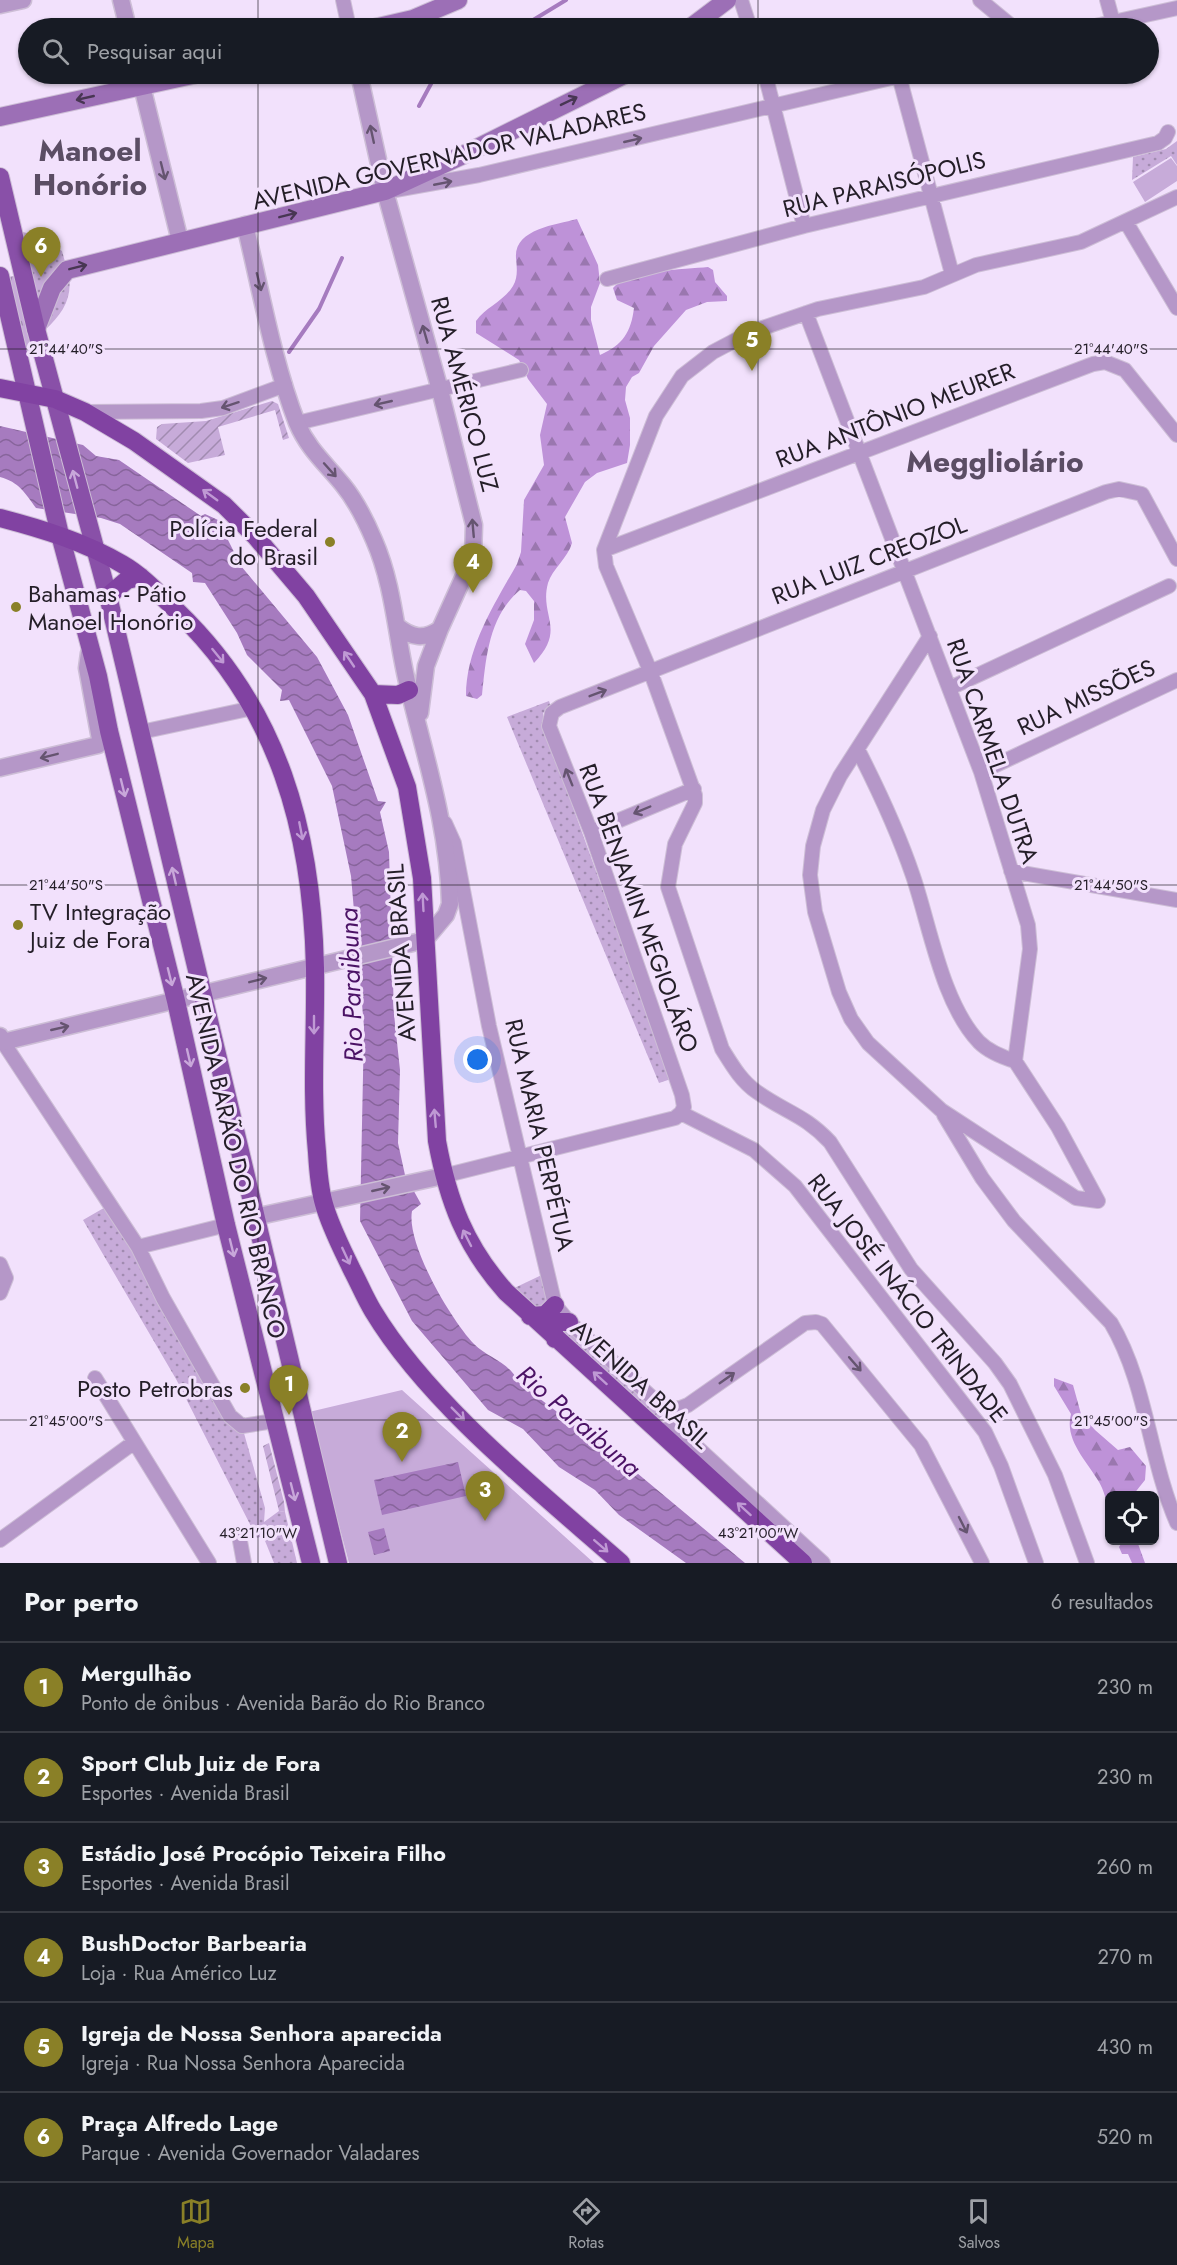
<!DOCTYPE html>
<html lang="pt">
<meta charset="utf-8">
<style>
body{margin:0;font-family:Jost,sans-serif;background:#20242c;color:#f1f3f6}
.controls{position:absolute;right:18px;bottom:18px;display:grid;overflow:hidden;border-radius:9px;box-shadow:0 2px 4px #0004}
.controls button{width:54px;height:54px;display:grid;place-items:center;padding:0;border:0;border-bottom:2px solid #363941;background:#171b24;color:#f1f3f6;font:30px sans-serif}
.you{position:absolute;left:478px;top:1060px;width:21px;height:21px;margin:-15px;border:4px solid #fff;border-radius:50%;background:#1a73e8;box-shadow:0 0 0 9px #1a73e833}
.badge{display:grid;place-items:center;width:39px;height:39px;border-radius:50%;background:#8a8027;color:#fff;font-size:20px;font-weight:700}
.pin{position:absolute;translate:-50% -50px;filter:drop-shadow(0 2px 3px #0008)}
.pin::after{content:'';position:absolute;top:32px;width:21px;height:18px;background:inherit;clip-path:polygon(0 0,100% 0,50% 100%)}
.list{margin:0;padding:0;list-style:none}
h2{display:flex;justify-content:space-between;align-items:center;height:78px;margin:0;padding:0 24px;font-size:26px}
h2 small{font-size:20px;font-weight:400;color:#9ea1a6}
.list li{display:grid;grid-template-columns:39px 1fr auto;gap:18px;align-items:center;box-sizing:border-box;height:90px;padding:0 24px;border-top:2px solid #363941}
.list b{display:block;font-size:22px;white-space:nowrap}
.list p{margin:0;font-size:20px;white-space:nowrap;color:#9ea1a6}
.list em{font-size:20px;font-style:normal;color:#9ea1a6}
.icon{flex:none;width:33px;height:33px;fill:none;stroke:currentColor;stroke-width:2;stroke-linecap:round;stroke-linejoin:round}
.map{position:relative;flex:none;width:1177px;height:1563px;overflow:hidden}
.search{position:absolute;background:#171b24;box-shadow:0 2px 4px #0004;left:18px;right:18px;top:18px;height:66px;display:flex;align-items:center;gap:15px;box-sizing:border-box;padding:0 21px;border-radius:33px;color:#9ea1a6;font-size:22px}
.sheet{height:618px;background:#171b24}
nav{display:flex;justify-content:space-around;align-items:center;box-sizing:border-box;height:84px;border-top:2px solid #363941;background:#171b24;font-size:16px;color:#9ea1a6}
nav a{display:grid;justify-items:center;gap:3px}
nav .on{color:#8a8027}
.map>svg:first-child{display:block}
.grass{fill:url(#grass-tufts)}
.forest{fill:url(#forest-firs)}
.park{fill:url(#park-dots)}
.garden{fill:url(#garden-furrows)}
.pitch{fill:#c7abd9}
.water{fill:url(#water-waves)}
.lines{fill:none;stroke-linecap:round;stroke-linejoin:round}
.stream{stroke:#a67bbf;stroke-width:4}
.minor-casing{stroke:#cdbed6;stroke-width:16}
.tertiary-casing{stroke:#cdbed6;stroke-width:19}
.secondary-casing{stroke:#cdbed6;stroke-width:20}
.primary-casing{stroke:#cdbed6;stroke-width:20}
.trunk-casing{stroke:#cdbed6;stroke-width:20}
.minor{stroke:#b597c8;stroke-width:14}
.tertiary{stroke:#b597c8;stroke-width:16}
.secondary{stroke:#9c6fb6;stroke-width:18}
.primary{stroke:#8950a8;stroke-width:18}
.trunk{stroke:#8142a2;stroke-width:18}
.oneway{stroke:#483653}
.oneway2{stroke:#655470}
.oneway3{stroke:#c8a7da}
.oneway4{stroke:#bf99d4}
.ticks{fill:none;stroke:#241e28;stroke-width:1.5;stroke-opacity:0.45}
.poi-dot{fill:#8a8027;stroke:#f2e1fc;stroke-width:2}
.labels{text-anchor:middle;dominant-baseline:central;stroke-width:6;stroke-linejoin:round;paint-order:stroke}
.street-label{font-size:24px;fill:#241e28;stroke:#f2e1fc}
.poi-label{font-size:24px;fill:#241e28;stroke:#f2e1fc;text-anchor:end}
.water-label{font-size:26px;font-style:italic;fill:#4b1265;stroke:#f2e1fc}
.district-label{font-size:30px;font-weight:bold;fill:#5b4d64;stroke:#f2e1fc}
.ticks-label{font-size:15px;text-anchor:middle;fill:#241e28;stroke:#f2e1fc;stroke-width:6;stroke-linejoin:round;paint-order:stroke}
</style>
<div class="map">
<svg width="1177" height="1563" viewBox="0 0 1177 1563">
<defs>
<pattern id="grass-tufts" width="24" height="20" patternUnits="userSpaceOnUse" patternTransform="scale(1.5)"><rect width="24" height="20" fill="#c7abd9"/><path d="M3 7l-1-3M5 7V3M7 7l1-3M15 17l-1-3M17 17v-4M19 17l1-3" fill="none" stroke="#a18bb0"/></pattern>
<pattern id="forest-firs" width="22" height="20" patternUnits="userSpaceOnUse" patternTransform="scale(1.5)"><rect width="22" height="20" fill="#be92d8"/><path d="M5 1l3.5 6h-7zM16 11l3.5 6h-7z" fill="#9a77af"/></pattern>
<pattern id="park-dots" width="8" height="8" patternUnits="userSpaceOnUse" patternTransform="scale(1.5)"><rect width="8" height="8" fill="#c7abd9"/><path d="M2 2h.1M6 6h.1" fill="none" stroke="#a18bb0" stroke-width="1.8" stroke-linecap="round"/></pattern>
<pattern id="garden-furrows" width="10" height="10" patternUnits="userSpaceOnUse" patternTransform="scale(1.5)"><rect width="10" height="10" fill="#c7abd9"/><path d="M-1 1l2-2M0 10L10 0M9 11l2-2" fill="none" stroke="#a18bb0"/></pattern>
<pattern id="water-waves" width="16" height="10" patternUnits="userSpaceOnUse" patternTransform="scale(1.5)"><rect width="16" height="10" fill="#a67bbf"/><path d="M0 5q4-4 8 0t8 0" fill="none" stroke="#87649b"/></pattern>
</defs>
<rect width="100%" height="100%" fill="#f2e1fc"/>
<path class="grass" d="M 14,276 L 34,355 L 28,357 L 4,278 Z"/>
<path class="forest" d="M 577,219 L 598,265 L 600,283 L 591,307 L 591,320 L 600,355 C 623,345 631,332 634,308 L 617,300 L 613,288 C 627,271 685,269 708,267 L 713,270 L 715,282 L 727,296 L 727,301 L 707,302 L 686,310 L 654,346 L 639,373 L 632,377 L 626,387 L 625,400 L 630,418 L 630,445 L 627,463 L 597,473 L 585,482 L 565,517 L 572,543 C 568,558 552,569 548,583 C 539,616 567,629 534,663 L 525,644 L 534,620 L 534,601 L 526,591 L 520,590 C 489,616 486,657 482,695 L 477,699 L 466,696 C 466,648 494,605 517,564 L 521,552 L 524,500 L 544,465 L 540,435 L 547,404 L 528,379 L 519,360 L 476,333 L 476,321 C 486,307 504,301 513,286 C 518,278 517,268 516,258 C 514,229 555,225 577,219 Z
M 1054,1378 L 1073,1385 L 1081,1414 L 1095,1430 L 1118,1450 L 1130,1447 L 1146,1466 L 1145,1480 L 1133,1495 L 1110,1496 L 1109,1509 C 1106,1501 1104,1490 1099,1482 C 1087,1461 1064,1440 1071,1414 L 1054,1386 Z
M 1123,1541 L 1137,1541 L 1145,1563 L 1132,1563 L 1128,1554 L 1122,1554 L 1119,1547 Z"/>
<path class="park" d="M 1177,141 L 1177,165 L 1171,156 L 1132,180 L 1133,157 L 1166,149 Z
M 19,231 L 38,236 L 62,251 L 67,269 L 36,326 Z
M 68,272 C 74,296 63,314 45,330 Z
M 549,701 L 551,707 L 543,713 L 543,724 L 671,1079 L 659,1083 L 507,717 Z
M 109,1205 L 242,1426 L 265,1508 L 264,1522 L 279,1511 L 285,1512 L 297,1563 L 274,1563 L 263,1536 L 257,1538 L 176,1379 L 83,1220 Z
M 548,1272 L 555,1305 L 545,1315 L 506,1292 Z"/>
<path class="garden" d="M 272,401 L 278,404 L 289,438 L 283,440 L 275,410 L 218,427 L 225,455 L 188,463 L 156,439 L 157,427 L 162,424 L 206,421 Z
M 558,1322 L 669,1409 L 652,1426 L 553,1326 Z
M 269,1443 L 284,1502 L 285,1512 L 279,1511 L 263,1446 Z"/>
<path class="pitch" d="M 1171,158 L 1177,166 L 1177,181 L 1145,202 L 1133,182 Z
M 402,1390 L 594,1563 L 349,1563 L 309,1412 Z"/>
<path class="water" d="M 0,426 L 83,445 L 96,456 L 119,460 L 201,516 L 205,514 L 218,520 L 241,566 L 317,657 L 348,715 L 378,801 L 386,802 L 380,812 L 389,852 L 394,1014 L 400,1070 L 398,1143 L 405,1175 L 421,1204 L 412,1211 C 406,1244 451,1320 474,1344 C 488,1358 511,1363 518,1382 L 637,1473 L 745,1563 L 686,1563 L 619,1515 L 595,1490 L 559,1467 L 523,1429 L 488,1410 L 412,1321 L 360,1221 L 364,1027 L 351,876 L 332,786 L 289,700 L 280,701 L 282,690 L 247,655 L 237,633 L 205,583 L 193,582 L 192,573 L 120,524 L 101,518 L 36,508 C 25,493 19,482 0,477 Z
M 458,1462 L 466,1496 L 382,1515 L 374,1480 Z
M 384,1528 L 390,1551 L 374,1555 L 368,1532 Z"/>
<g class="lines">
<path class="stream" d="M 520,28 L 566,0
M 419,106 L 432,82 L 449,74
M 289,352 L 319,309 L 342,258"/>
<g class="minor-casing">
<path id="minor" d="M 343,0 L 349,28
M 741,0 L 750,28
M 980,0 L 1014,28
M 1107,0 L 1113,22
M 1086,28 L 1177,8
M 765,74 L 804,226
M 899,76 L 952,274
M 395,190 L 479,175 L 908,74
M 1126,222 L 1177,308
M 607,279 L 804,226 L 1158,143 L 1165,138 L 1168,132
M 806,313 L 981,772 L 1028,925 L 1030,949 L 1015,1061 L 1058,1127 L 1098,1201
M 87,412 L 201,411 L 223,408 L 285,385
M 297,423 L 521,370
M 604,550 L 606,566 L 651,673 L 695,795 L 695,803 L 675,844 L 668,887 L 722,1049 C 732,1065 741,1081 757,1092 C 785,1112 805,1115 830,1142 L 911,1269 L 995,1363 L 1010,1384 L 1055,1475 L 1087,1563
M 604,550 L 656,416 L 682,376 L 713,352 L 751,332 L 818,309 L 924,287 L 976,265 L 1081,242 L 1177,197
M 604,550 L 1093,364 L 1105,362 L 1125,370 L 1177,435
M 930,636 L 840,776 L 823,810 L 813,846 L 810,875 L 815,912 L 839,992 L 851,1019 L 868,1043 L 941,1110 L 1076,1198 L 1098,1201
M 950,688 L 1169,586
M 141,732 L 253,708
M 858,750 C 879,791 898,832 913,876 C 930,926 942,1003 979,1042 C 989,1052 1002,1057 1015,1061
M 981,772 L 1177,680
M 445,823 L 454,843 L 489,1026 L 555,1305 L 569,1322 L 659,1404 L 678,1409 L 688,1405 L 805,1323 L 816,1322 L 822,1324 L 921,1445 L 982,1563
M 591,832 L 694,789
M 1011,871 L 1177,900
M 3,1042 L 138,1247 L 163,1298 L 230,1416 L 242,1426 L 274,1421
M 681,1113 L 684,1107 L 682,1095 L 591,832 L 549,726 L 552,713 L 560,707 L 1106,492 L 1119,489 L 1142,494 L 1177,559
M 681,1113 L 754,1150 L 795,1186 L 985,1432 L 1001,1466 L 1036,1563
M 944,1115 L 982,1178 L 1014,1221 L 1111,1323 C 1147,1384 1149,1459 1177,1523
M 443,1176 L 675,1118 L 681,1113
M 138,1247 L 226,1225
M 0,1264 L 6,1278 L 0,1293
M 95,1378 L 209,1563
M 658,1431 L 676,1428 L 823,1563
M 0,1540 L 133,1443
M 240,1541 L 244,1563"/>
</g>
<g class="tertiary-casing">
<path id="tertiary" d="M 121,0 L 128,28
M 0,5 L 23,0
M 139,74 L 180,241
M 359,74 L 385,191 L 440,390 L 474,525 L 473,556 L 440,629 L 426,666 L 420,713
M 397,626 C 412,638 424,640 440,629
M 0,768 L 98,745 L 100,739 L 87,668 L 89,653
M 0,1036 L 3,1042 L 425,940 L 446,915 L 450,904 C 448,826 427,764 409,690 C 396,640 395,588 374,540 C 366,521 356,501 343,485 C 326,464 308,449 297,423 C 273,361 261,291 245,225
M 255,1217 L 443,1176"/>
</g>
<g class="secondary-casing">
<path id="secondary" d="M 374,28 L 413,19 L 458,0
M 690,28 L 727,0
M 0,117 L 197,74
M 36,329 L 52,288 L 67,270 L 385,191 L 461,156 L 626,74"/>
</g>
<g class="primary-casing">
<path id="primary" d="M 0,177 L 36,329 L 108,596 L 338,1563
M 0,276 L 60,535 L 98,676 L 109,731 L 176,1001 L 226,1225 L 311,1563"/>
</g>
<g class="trunk-casing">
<path id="trunk" d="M 0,388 L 55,399 L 85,412 L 134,441 L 224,505 L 256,537 L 306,596 L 373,694 L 407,787 L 422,878 L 437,1141 C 448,1201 465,1246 506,1292 L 803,1563
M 0,518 C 42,529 85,542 122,564 C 143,576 160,595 177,611 C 279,709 312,831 315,968 C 316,1029 311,1091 317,1152 C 318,1169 319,1187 324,1204 C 330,1226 342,1249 352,1270 C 359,1283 365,1298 373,1311 C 429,1404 539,1491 621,1563
M 108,596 L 127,580 L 141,577
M 373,694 L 398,695 L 409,690
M 530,1316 L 545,1315 L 555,1305
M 555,1339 L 553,1326 L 558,1322 L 569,1322"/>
</g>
<use href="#minor" class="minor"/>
<use href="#tertiary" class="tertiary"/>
<use href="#secondary" class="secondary"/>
<use href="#primary" class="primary"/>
<use href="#trunk" class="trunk"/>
</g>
<defs><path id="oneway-shaft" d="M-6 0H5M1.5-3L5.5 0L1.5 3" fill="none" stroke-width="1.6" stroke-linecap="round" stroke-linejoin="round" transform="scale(1.5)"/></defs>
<g class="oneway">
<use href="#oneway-shaft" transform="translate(85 98) rotate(167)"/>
<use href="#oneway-shaft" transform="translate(569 101) rotate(-26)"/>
<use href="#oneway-shaft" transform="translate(288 215) rotate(-14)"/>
<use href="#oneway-shaft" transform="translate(78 267) rotate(-14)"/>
</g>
<g class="oneway2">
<use href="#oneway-shaft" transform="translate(372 134) rotate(-102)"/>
<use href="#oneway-shaft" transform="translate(633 140) rotate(-13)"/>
<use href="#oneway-shaft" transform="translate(163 171) rotate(76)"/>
<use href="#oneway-shaft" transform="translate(443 183) rotate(-11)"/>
<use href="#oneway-shaft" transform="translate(259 282) rotate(76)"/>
<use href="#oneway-shaft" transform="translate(425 334) rotate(-106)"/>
<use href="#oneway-shaft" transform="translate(383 403) rotate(167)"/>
<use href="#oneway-shaft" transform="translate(230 405) rotate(162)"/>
<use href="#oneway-shaft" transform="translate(330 470) rotate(48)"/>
<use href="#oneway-shaft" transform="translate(473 528) rotate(-95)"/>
<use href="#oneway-shaft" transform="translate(598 693) rotate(-21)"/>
<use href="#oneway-shaft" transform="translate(49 756) rotate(166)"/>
<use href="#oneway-shaft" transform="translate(569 777) rotate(-112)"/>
<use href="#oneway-shaft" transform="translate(642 810) rotate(157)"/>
<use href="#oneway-shaft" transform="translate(258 980) rotate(-14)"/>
<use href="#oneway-shaft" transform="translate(60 1028) rotate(-13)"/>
<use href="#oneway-shaft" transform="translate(381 1189) rotate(-13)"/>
<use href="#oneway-shaft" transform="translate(855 1364) rotate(49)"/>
<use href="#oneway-shaft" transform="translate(727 1378) rotate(-35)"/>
<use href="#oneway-shaft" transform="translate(963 1525) rotate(63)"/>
</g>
<g class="oneway3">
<use href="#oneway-shaft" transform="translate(75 479) rotate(-105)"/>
<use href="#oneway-shaft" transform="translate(123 788) rotate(76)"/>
<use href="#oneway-shaft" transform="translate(174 876) rotate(-103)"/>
<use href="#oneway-shaft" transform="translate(170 977) rotate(76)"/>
<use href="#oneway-shaft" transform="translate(189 1058) rotate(77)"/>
<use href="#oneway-shaft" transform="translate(232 1248) rotate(76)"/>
<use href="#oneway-shaft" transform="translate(293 1492) rotate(76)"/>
</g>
<g class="oneway4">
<use href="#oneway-shaft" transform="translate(210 495) rotate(-144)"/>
<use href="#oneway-shaft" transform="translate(218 656) rotate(51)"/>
<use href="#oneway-shaft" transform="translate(349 659) rotate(-124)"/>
<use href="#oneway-shaft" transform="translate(301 831) rotate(79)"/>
<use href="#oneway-shaft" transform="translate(423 902) rotate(-93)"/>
<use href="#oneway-shaft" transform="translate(314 1025) rotate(90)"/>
<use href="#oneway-shaft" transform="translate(435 1118) rotate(-95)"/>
<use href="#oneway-shaft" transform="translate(467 1238) rotate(-117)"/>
<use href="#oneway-shaft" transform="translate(346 1256) rotate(65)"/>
<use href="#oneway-shaft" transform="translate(600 1378) rotate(-138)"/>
<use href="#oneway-shaft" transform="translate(458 1414) rotate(45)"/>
<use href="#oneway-shaft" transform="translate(744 1509) rotate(-138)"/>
<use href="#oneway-shaft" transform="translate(601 1546) rotate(41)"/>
</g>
<path class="ticks" d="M 258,0 L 258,28M 758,0 L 758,28M 258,74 L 258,1563M 758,74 L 758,1563M 0,349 L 1177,349M 0,885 L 1177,885M 0,1420 L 1177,1420"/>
<g class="poi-dot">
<circle cx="330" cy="542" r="6"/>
<circle cx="16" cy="607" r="6"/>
<circle cx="18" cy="925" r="6"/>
<circle cx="245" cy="1388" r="6"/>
</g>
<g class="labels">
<g class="street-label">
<text transform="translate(449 156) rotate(-13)">AVENIDA GOVERNADOR VALADARES</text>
<text transform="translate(884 184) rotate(-14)">RUA PARAISÓPOLIS</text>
<text transform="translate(465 394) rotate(75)">RUA AMÉRICO LUZ</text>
<text transform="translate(895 415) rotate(-21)">RUA ANTÔNIO MEURER</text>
<text transform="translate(869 560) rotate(-21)">RUA LUIZ CREOZOL</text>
<text transform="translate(1086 697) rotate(-25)">RUA MISSÕES</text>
<text transform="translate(993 751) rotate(71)">RUA CARMELA DUTRA</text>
<text transform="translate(639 908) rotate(70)">RUA BENJAMIN MEGIOLÁRO</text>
<text transform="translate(401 953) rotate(-94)">AVENIDA BRASIL</text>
<text transform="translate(540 1135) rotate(77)">RUA MARIA PERPÉTUA</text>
<text transform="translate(236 1156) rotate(77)">AVENIDA BARÃO DO RIO BRANCO</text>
<text transform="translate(908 1298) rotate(52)">RUA JOSÉ INÁCIO TRINDADE</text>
<text transform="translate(641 1384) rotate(42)">AVENIDA BRASIL</text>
</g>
<g class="poi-label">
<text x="318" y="528">Polícia Federal<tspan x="318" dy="28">do Brasil</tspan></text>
<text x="28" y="593" text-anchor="start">Bahamas - Pátio<tspan x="28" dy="28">Manoel Honório</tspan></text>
<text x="30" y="911" text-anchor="start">TV Integração<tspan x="30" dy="28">Juiz de Fora</tspan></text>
<text x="233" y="1388">Posto Petrobras</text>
</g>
<g class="water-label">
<text transform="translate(351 985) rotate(-92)">Rio Paraibuna</text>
<text transform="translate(579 1421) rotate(41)">Rio Paraibuna</text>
</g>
<g class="district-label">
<text x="90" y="150">Manoel<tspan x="90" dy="34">Honório</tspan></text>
<text x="995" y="461">Meggliolário</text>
</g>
</g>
<g class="ticks-label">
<text x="66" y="354">21°44'40"S</text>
<text x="1111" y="354">21°44'40"S</text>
<text x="66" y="890">21°44'50"S</text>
<text x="1111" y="890">21°44'50"S</text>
<text x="66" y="1426">21°45'00"S</text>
<text x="1111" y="1426">21°45'00"S</text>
<text x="258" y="1538">43°21'10"W</text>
<text x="758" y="1538">43°21'00"W</text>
</g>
</svg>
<div class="controls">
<button><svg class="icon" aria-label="locate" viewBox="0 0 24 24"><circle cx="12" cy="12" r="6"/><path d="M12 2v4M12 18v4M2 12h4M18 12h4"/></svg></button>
</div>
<div class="you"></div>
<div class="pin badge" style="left:289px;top:1415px">1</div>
<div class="pin badge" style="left:402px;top:1462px">2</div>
<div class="pin badge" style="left:485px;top:1521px">3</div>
<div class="pin badge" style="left:473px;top:593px">4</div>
<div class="pin badge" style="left:752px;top:371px">5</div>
<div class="pin badge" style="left:41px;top:277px">6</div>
<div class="search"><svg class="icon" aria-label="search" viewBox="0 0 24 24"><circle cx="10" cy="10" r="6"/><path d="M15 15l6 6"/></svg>Pesquisar aqui</div>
</div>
<section class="sheet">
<h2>Por perto<small>6 resultados</small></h2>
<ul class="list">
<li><span class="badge">1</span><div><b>Mergulhão</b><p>Ponto de ônibus · Avenida Barão do Rio Branco</p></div><em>230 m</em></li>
<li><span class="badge">2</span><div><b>Sport Club Juiz de Fora</b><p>Esportes · Avenida Brasil</p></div><em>230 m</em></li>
<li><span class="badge">3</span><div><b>Estádio José Procópio Teixeira Filho</b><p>Esportes · Avenida Brasil</p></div><em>260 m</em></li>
<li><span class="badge">4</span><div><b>BushDoctor Barbearia</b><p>Loja · Rua Américo Luz</p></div><em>270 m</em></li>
<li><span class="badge">5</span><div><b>Igreja de Nossa Senhora aparecida</b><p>Igreja · Rua Nossa Senhora Aparecida</p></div><em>430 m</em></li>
<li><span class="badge">6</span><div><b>Praça Alfredo Lage</b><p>Parque · Avenida Governador Valadares</p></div><em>520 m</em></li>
</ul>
</section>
<nav>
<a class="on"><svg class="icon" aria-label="map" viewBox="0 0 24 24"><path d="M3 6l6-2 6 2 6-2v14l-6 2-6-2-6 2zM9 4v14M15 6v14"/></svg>Mapa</a>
<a><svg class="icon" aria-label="directions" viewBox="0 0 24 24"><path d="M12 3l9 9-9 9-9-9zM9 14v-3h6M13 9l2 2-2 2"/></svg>Rotas</a>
<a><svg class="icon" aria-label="saved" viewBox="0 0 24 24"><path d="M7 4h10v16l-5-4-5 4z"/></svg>Salvos</a>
</nav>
